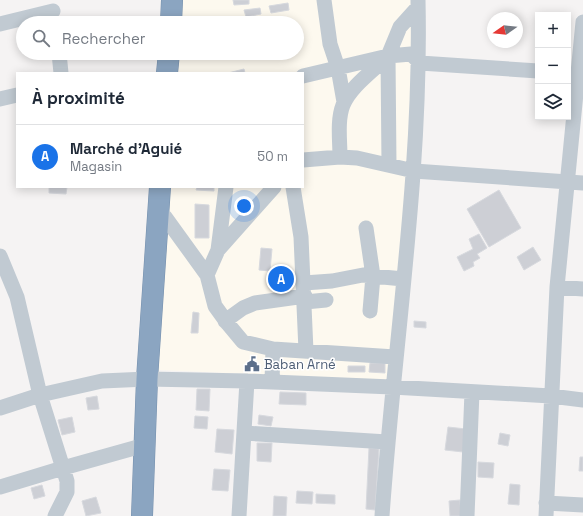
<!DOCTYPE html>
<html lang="fr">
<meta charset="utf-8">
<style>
body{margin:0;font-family:"Space Grotesk",sans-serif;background:#f6f6f7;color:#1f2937}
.controls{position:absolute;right:12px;top:12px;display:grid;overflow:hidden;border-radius:0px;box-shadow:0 2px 10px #0003}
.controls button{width:36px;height:36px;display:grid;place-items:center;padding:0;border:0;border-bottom:1px solid #e0e1e3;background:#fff;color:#1f2937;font:20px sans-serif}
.compass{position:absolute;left:487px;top:12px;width:36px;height:36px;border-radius:50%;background:#fff;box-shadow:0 2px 10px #0003;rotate:256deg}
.you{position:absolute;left:244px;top:206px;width:14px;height:14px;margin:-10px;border:3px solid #fff;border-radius:50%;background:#1a73e8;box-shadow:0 0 0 6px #1a73e833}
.badge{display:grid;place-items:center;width:26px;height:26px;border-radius:50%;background:#1a73e8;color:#fff;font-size:13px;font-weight:700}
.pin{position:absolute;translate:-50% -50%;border:2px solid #fff;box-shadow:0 1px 4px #0006}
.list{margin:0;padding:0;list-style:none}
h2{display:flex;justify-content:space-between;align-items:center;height:52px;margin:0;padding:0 16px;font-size:17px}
h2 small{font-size:13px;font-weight:400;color:#747a83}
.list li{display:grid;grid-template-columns:26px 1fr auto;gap:12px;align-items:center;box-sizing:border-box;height:64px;padding:0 16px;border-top:1px solid #e0e1e3}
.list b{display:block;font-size:15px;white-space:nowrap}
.list p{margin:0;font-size:13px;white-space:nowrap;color:#747a83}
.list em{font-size:13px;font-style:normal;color:#747a83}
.icon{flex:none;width:22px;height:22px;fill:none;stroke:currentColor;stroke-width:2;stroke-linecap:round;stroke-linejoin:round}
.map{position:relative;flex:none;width:583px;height:516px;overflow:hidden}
.search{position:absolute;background:#fff;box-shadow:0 2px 10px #0003;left:16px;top:16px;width:288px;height:44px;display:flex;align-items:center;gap:10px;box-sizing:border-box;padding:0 14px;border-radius:22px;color:#747a83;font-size:15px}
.panel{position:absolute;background:#fff;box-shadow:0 2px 10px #0003;left:16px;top:72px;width:288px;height:116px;border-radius:0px}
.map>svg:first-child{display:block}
.commercial{fill:#fdf9ef}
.building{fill:#cdcfd5;stroke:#d7d9de}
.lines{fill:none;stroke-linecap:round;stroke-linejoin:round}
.highway-casing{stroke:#7690ad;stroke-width:22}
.minor{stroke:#c1cad2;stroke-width:15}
.highway{stroke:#8ba5c1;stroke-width:21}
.labels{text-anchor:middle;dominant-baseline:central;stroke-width:3;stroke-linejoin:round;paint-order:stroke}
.service-label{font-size:13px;fill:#4e5e75;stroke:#fff;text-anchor:start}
</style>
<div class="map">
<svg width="583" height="516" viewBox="0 0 583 516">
<rect width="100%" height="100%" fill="#f5f3f3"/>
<path class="commercial" d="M 183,0 L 412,0 L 409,170 L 388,380 L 157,370 L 170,187 L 303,187 L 303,73 L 178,73 L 179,53 L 297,53 L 297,23 L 181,23 Z"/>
<path class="building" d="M 233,0 L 249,0 L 249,4 L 234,5 Z
M 288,3 L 289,10 L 271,13 L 269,6 Z
M 260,8 L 261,14 L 246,17 L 244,10 Z
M 244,69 L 245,73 L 228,73 Z
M 49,187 L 67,187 L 66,194 L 49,193 Z
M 197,187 L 214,187 L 214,191 L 196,190 Z
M 499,190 L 521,228 L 489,247 L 467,209 Z
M 195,204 L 209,205 L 209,238 L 195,238 Z
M 479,234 L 487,248 L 477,254 L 480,258 L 473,262 L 474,266 L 464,271 L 457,257 L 473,249 L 469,239 Z
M 533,247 L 541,260 L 524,270 L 517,257 Z
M 261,248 L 272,249 L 270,271 L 259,270 Z
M 193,312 L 199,313 L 198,333 L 191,333 Z
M 414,321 L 426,322 L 426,328 L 414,327 Z
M 370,363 L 385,363 L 385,373 L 369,372 Z
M 348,366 L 365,366 L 365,372 L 348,372 Z
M 197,389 L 210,389 L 209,411 L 196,410 Z
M 280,392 L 306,393 L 306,405 L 279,404 Z
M 97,396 L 99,409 L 88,410 L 86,398 Z
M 259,415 L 273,417 L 271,426 L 258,424 Z
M 195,416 L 208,417 L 207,429 L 194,428 Z
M 72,417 L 75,432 L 62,435 L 58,420 Z
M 448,427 L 466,429 L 463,452 L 445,450 Z
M 217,429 L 234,430 L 232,454 L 215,452 Z
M 500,433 L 510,435 L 508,446 L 498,444 Z
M 257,443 L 272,443 L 271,462 L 257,461 Z
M 369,448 L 379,449 L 375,510 L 366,509 Z
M 580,457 L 583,457 L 583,471 L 579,471 Z
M 478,462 L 494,463 L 493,478 L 478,477 Z
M 214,469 L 230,470 L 228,491 L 212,490 Z
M 510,484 L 520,485 L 519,505 L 508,504 Z
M 42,485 L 45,496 L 34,499 L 31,488 Z
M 297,491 L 313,492 L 312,504 L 296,503 Z
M 316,494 L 335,495 L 335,504 L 316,503 Z
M 274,496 L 287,497 L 286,516 L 273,516 Z
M 96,497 L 101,513 L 86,516 L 82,501 Z
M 460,500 L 461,516 L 450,516 L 449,501 Z"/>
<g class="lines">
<g class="highway-casing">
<path id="highway" d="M 171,23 L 172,0
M 167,73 L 169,53
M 142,516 L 147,379 L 160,187"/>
</g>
<path class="minor" d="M 324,0 L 330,44 L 338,68 L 344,102
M 0,24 L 53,11
M 59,53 L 61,73
M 303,76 L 388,56 L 411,54 L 420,63 L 538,71
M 0,99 L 17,95
M 340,157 C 340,141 337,120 343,105 C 351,86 373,71 387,57
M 303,160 L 340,157 L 357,158 L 414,171 L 583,183
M 389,165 L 388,56 L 400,27 L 418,7
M 293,187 L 301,237 L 306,351
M 158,217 L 165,217 L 207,275 L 215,306 L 228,324 L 243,342 L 273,349 L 395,357
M 218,250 L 274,187
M 0,256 L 17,297 L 40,395 L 67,481 L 67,492 L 55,516
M 207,275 L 218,250 L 226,187
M 304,283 L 332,281 L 363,275 L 373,276 L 366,228
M 557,287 L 583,289
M 305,302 L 326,300
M 370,311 L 373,276 L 403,279
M 225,321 L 243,308 L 255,303 L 305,296
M 272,382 L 273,349
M 0,408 L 40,395 L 102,381 L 147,379 L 247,381 L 392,387 L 551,396 L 583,400
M 244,433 L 387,442
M 0,487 L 63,468 L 145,445
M 546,503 L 583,505
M 239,516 L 247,381
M 382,516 C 394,344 422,173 418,0
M 467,516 L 472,392
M 546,516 L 557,287 L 583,22"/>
<use href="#highway" class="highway"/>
</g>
<defs>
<g id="civic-bare" transform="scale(1.2)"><path d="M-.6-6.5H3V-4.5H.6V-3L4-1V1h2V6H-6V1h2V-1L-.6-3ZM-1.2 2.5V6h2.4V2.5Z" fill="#5c6f8a" stroke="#fff" stroke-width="2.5" paint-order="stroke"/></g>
</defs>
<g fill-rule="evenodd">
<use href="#civic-bare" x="252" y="364"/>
</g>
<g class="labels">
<g class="service-label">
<text x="264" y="364">Baban Arné</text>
</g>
</g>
</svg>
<div class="controls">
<button>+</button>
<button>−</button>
<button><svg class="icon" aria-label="layers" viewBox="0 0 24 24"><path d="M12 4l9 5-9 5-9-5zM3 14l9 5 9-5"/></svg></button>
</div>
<svg class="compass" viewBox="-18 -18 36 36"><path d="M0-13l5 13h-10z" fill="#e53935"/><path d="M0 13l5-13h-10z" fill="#747a83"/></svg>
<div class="you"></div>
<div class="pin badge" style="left:281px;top:279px">A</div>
<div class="search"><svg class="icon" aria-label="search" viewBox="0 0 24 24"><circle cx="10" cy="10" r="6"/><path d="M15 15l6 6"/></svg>Rechercher</div>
<section class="panel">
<h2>À proximité<small></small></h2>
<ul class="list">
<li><span class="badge">A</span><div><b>Marché d'Aguié</b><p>Magasin</p></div><em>50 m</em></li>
</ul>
</section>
</div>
